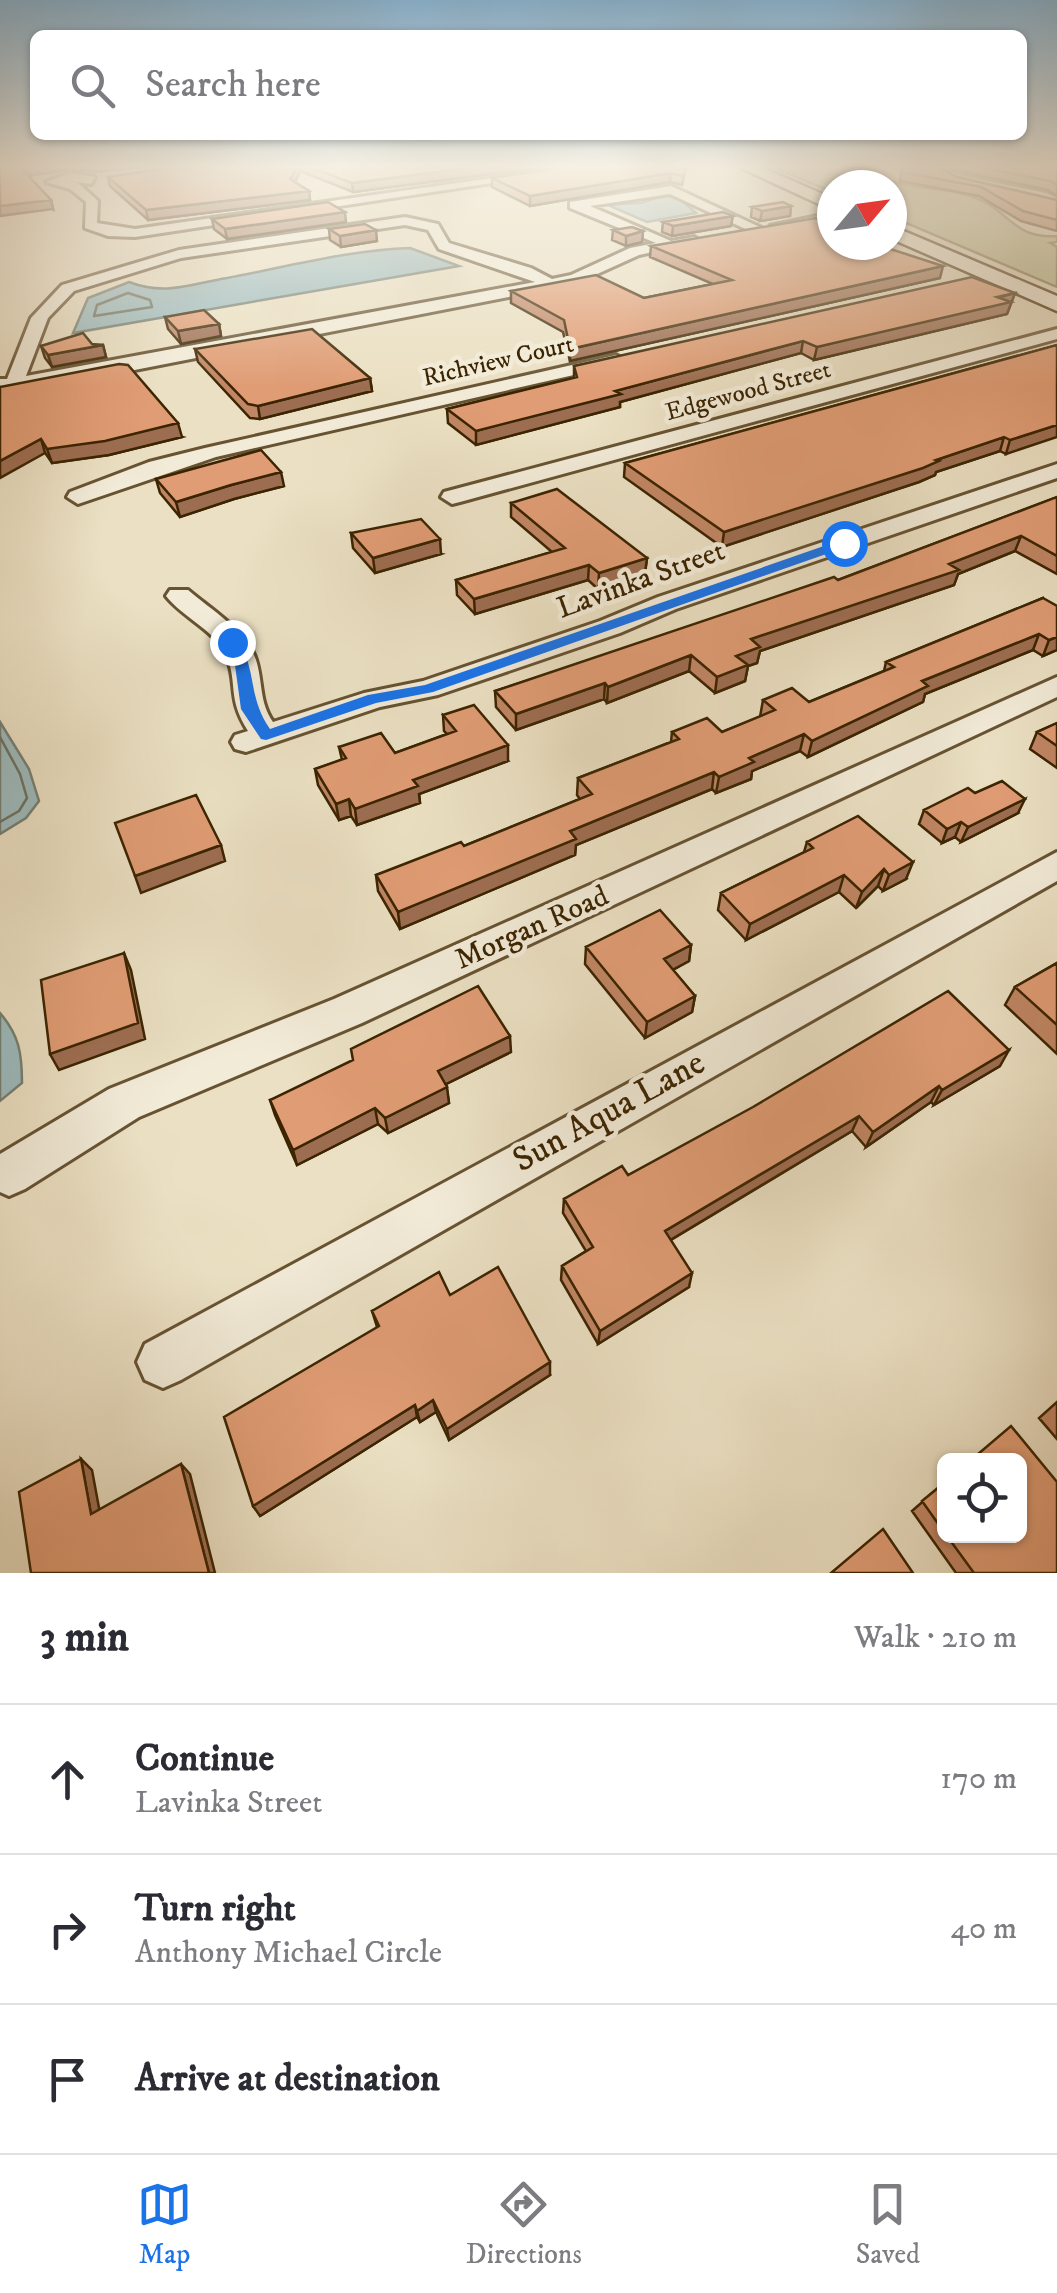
<!DOCTYPE html>
<meta charset="utf-8">
<style>
body{margin:0;font-family:"IM FELL DW Pica",serif;background:#f2f2f3;color:#2b2b33}
.controls{position:absolute;right:30px;bottom:30px;display:grid;overflow:hidden;border-radius:15px;box-shadow:0 2px 8px #0004}
.controls button{width:90px;height:90px;display:grid;place-items:center;padding:0;border:0;border-bottom:2px solid #e1e1e2;background:#fff;color:#2b2b33;font:50px sans-serif}
.compass{position:absolute;left:817px;top:170px;width:90px;height:90px;border-radius:50%;background:#fff;box-shadow:0 2px 8px #0004;rotate:61deg}
.stop{position:absolute;width:30px;height:30px;margin:-22px;border:8px solid #1a73e8;border-radius:50%;background:#fff}
.stop.end{background:#1a73e8;border-color:#fff;box-shadow:0 2px 10px #0008}
.list{margin:0;padding:0;list-style:none}
h2{display:flex;justify-content:space-between;align-items:center;height:130px;margin:0;padding:0 40px;font-size:42px}
h2 small{font-size:32px;font-weight:400;color:#7c7c81}
.list li{display:grid;grid-template-columns:65px 1fr auto;gap:30px;align-items:center;box-sizing:border-box;height:150px;padding:0 40px;border-top:2px solid #e1e1e2}
.list b{display:block;font-size:38px;white-space:nowrap}
.list p{margin:0;font-size:32px;white-space:nowrap;color:#7c7c81}
.list em{font-size:32px;font-style:normal;color:#7c7c81}
.icon{flex:none;width:55px;height:55px;fill:none;stroke:currentColor;stroke-width:2;stroke-linecap:round;stroke-linejoin:round}
.map{position:relative;flex:none;width:1057px;height:1573px;overflow:hidden}
.search{position:absolute;background:#fff;box-shadow:0 2px 8px #0004;left:30px;right:30px;top:30px;height:110px;display:flex;align-items:center;gap:25px;box-sizing:border-box;padding:0 35px;border-radius:15px;color:#7c7c81;font-size:38px}
.sheet{height:580px;background:#fff}
nav{display:flex;justify-content:space-around;align-items:center;box-sizing:border-box;height:140px;border-top:2px solid #e1e1e2;background:#fff;font-size:28px;color:#7c7c81}
nav a{display:grid;justify-items:center;gap:5px}
nav .on{color:#1a73e8}
.map>svg:first-child{display:block}
.green{fill:#bcc190;stroke:#7c7248;stroke-width:2.5}
.water{fill:#9cbbbe;stroke:#757f72;stroke-width:2.5}
.lines{fill:none;stroke-linecap:round;stroke-linejoin:round}
.shore{stroke:#6c7060;stroke-width:2.5}
.street-casing{stroke:#675332;stroke-width:6}
.secondary-casing{stroke:#3b2401;stroke-width:5}
.street{fill:#f2ebd8;fill-rule:evenodd}
.secondary{fill:#f2ebd8;fill-rule:evenodd}
.wall{fill:#c18664;stroke:#3b2401;stroke-width:2.5}
.shaded-wall{fill:#9d6d51;stroke:#3b2401;stroke-width:2.5}
.building{fill:#e09c74;stroke:#3b2401;stroke-width:2.5}
.route{fill:#1a73e8}
.labels{text-anchor:middle;dominant-baseline:central;stroke-width:9;stroke-linejoin:round;paint-order:stroke}
.far-street-label{font-size:25px;fill:#3b2401;stroke:#f2ebd8}
.street-label{font-size:30px;fill:#3b2401;stroke:#f2ebd8}
.near-street-label{font-size:35px;fill:#3b2401;stroke:#f2ebd8}
</style>
<div class="map">
<svg width="1057" height="1573" viewBox="0 0 1057 1573">
<rect width="100%" height="100%" fill="#ebe0c3"/>
<filter id="stains"><feTurbulence type="fractalNoise" baseFrequency=".002" numOctaves="4"/><feColorMatrix values="0 0 0 0 .2 0 0 0 0 .09 0 0 0 0 .02 0 0 0 .5 -.17"/></filter>
<radialGradient id="worn" r=".72"><stop offset=".6" stop-color="#630" stop-opacity="0"/><stop offset="1" stop-color="#630" stop-opacity=".3"/></radialGradient>
<path class="green" d="M 773,167 L 865,167 C 896,193 940,184 976,198 C 1010,211 1013,239 1057,236 L 1057,242 L 1050,243 L 1057,247 L 1057,287 L 892,217 L 892,185 L 832,185 L 832,192 Z"/>
<path class="water" d="M 665,195 L 680,199 L 696,213 L 647,222 L 608,205 L 641,203 Z
M 410,248 L 459,266 L 73,333 L 88,298 L 129,282 C 166,296 190,284 227,278 C 286,267 349,250 410,248 Z
M 0,722 L 29,769 L 39,801 L 26,818 L 0,834 Z
M 0,1013 C 19,1035 22,1053 22,1083 L 0,1101 Z"/>
<g class="lines">
<path class="shore" d="M 128,293 L 150,300 L 152,307 L 94,316 L 97,305 Z
M 0,737 L 20,774 L 27,798 L 19,811 L 0,822"/>
<g class="street-casing">
<path id="street" d="M 570,167 L 598,167 L 135,237 L 108,236 L 85,228 L 86,202 L 70,189 L 46,182 L 71,173 L 95,177 L 91,184 L 68,181 L 78,183 L 98,201 L 97,223 L 135,229 Z
M 926,167 L 940,167 L 963,176 L 1046,193 L 1057,198 L 1057,207 L 1023,195 L 956,182 Z
M 671,186 L 764,229 L 752,232 L 670,194 L 590,206 L 671,241 L 694,237 L 701,241 L 639,255 L 575,284 L 63,384 L 0,391 L 0,379 L 7,379 L 31,318 L 62,285 L 179,250 L 405,217 L 438,224 L 449,243 L 531,268 L 552,279 L 571,275 L 630,248 L 656,243 L 570,208 L 570,202 ZM 405,225 L 428,230 L 439,249 L 535,282 L 26,376 L 48,318 L 74,291 L 181,258 Z
M 832,213 L 832,221 L 777,230 L 770,226 Z
M 1057,329 L 1057,339 L 460,502 L 452,504 L 441,497 L 444,492 Z
M 616,355 L 625,360 L 622,364 L 216,457 L 78,504 L 67,497 L 70,492 L 149,462 L 205,448 Z
M 1057,464 L 1057,478 L 676,609 L 620,633 L 438,695 L 380,707 L 246,752 L 235,749 L 231,742 L 235,735 L 248,731 C 227,698 238,685 227,657 C 217,631 182,617 166,596 L 170,590 L 188,590 C 210,609 247,631 256,660 C 263,682 259,702 273,722 L 364,693 L 423,681 L 600,621 L 658,597 Z
M 1057,677 L 1057,697 L 362,1023 L 139,1117 L 25,1189 L 9,1196 L 0,1192 L 0,1154 L 109,1089 L 334,999 Z
M 1057,852 L 1057,881 L 181,1380 L 163,1388 L 145,1380 L 137,1362 L 145,1344 Z"/>
</g>
<g class="secondary-casing">
<path id="secondary" d="M 739,167 L 760,167 L 832,198 L 832,210 Z
M 892,226 L 1057,296 L 1057,311 L 892,239 Z"/>
</g>
<use href="#street" class="street"/>
<use href="#secondary" class="secondary"/>
</g>
<path class="wall" d="M 0,167 L 141,167 L 94,172 L 72,169 L 28,176 L 51,200 L 53,209 Z
M 173,167 L 544,167 L 353,192 L 300,171 L 295,182 L 309,191 L 310,200 L 148,220 L 110,186 L 108,177 Z
M 565,167 L 686,167 L 682,185 L 670,182 L 530,206 L 492,187 L 492,178 Z
M 903,167 L 938,167 L 957,177 L 1057,200 L 1057,231 L 1021,221 L 979,196 L 900,181 L 902,168 L 906,167 Z
M 949,167 L 1057,167 L 1057,196 L 1048,190 L 964,172 Z
M 791,206 L 790,216 L 760,221 L 751,217 L 752,207 Z
M 212,219 L 346,222 L 227,239 L 214,229 Z
M 663,222 L 731,226 L 672,236 L 662,232 Z
M 329,229 L 377,241 L 341,247 L 330,240 Z
M 613,230 L 643,231 L 642,242 L 626,246 L 612,240 Z
M 651,246 L 940,278 L 570,361 L 563,332 L 511,303 L 511,291 L 644,298 L 713,284 L 650,257 Z
M 1015,293 L 1007,314 L 814,360 L 801,353 L 620,402 L 620,407 L 476,445 L 448,423 L 447,409 L 574,378 L 574,366 Z
M 165,317 L 219,324 L 221,336 L 181,344 L 168,329 Z
M 103,345 L 106,357 L 52,367 L 45,358 L 41,346 Z
M 1057,345 L 1006,454 L 1000,451 L 936,472 L 935,475 L 919,482 L 722,547 L 624,477 L 625,463 Z
M 195,349 L 370,378 L 372,391 L 260,419 L 250,418 L 198,362 Z
M 0,387 L 182,437 L 109,455 L 52,463 Z
M 156,479 L 284,486 L 234,499 L 180,517 L 160,493 Z
M 1057,497 L 1057,574 L 1015,551 L 958,574 L 954,585 L 760,651 L 757,663 L 748,666 L 745,681 L 715,693 L 689,671 L 607,703 L 604,699 L 516,730 L 496,707 L 495,691 L 838,580 Z
M 511,503 L 647,558 L 645,573 L 598,589 L 588,580 L 475,614 L 457,595 L 456,580 L 552,552 L 511,517 Z
M 351,533 L 441,554 L 375,573 L 353,548 Z
M 1043,598 L 1057,650 L 1043,656 L 1033,650 L 925,694 L 923,702 L 808,757 L 800,751 L 752,771 L 751,779 L 716,793 L 712,789 L 576,845 L 575,855 L 400,929 L 378,891 L 376,875 L 464,846 L 580,799 L 577,795 L 578,778 L 671,742 L 672,732 L 722,732 L 760,717 L 763,700 L 809,702 L 884,671 L 886,662 Z
M 443,715 L 508,761 L 419,794 L 420,803 L 357,825 L 351,816 L 339,820 L 318,785 L 315,769 L 342,760 L 339,747 L 395,753 L 447,734 L 444,731 Z
M 1057,723 L 1057,768 L 1030,749 L 1037,732 Z
M 975,793 L 1018,813 L 961,842 L 955,837 L 942,843 L 919,824 L 924,810 Z
M 807,842 L 906,879 L 883,891 L 878,886 L 856,908 L 839,892 L 746,940 L 718,910 L 721,893 L 804,852 Z
M 691,945 L 689,961 L 673,970 L 695,996 L 692,1012 L 645,1038 L 585,964 L 586,947 Z
M 1057,963 L 1057,1054 L 1005,1005 L 1015,987 Z
M 511,1052 L 446,1084 L 449,1103 L 388,1133 L 378,1124 L 297,1165 L 275,1115 L 270,1100 Z
M 1000,1066 L 934,1105 L 931,1102 L 866,1147 L 852,1131 L 671,1240 L 689,1287 L 598,1344 L 561,1280 L 562,1266 L 586,1251 L 563,1213 L 564,1199 L 628,1175 Z
M 450,1295 L 550,1375 L 449,1440 L 436,1412 L 420,1422 L 417,1417 L 260,1516 L 377,1327 L 372,1311 Z
M 1057,1402 L 1057,1439 L 1039,1418 Z
M 944,1483 L 944,1536 L 1020,1536 L 1057,1573 L 956,1573 L 912,1511 Z"/>
<path class="shaded-wall" d="M 20,167 L 71,167 L 72,169 L 23,176 Z
M 93,167 L 141,167 L 94,172 Z
M 297,167 L 300,167 L 300,171 L 292,189 L 290,179 Z
M 476,167 L 544,167 L 353,192 L 352,183 Z
M 671,173 L 670,182 L 530,206 L 530,196 Z
M 309,191 L 310,200 L 148,220 L 146,210 Z
M 51,200 L 53,209 L 0,216 L 0,206 Z
M 791,206 L 790,216 L 760,221 L 762,211 Z
M 345,212 L 346,222 L 227,239 L 225,229 Z
M 733,216 L 731,226 L 672,236 L 673,226 Z
M 376,230 L 377,241 L 341,247 L 340,236 Z
M 643,231 L 642,242 L 626,246 L 626,236 Z
M 943,266 L 940,278 L 570,361 L 570,349 Z
M 1015,293 L 1007,314 L 814,360 L 817,347 Z
M 219,324 L 221,336 L 181,344 L 178,331 Z
M 803,341 L 801,353 L 620,402 L 620,407 L 476,445 L 476,431 L 615,391 Z
M 103,345 L 106,357 L 52,367 L 48,355 Z
M 370,378 L 372,391 L 260,419 L 258,406 Z
M 178,423 L 182,437 L 109,455 L 52,463 L 47,449 Z
M 1057,425 L 1057,437 L 1006,454 L 1010,440 Z
M 1004,437 L 1000,451 L 936,472 L 935,475 L 919,482 L 722,547 L 724,532 Z
M 41,439 L 45,453 L 0,478 L 0,461 Z
M 281,472 L 284,486 L 234,499 L 180,517 L 176,502 L 231,485 Z
M 1021,536 L 1015,551 L 958,574 L 954,585 L 760,651 L 757,663 L 748,666 L 745,681 L 715,693 L 717,677 L 751,639 Z
M 440,539 L 441,554 L 375,573 L 373,558 Z
M 647,558 L 645,573 L 598,589 L 599,573 Z
M 589,565 L 588,580 L 475,614 L 474,599 Z
M 1039,634 L 1033,650 L 925,694 L 923,702 L 808,757 L 812,741 L 922,681 Z
M 1057,637 L 1057,650 L 1043,656 L 1049,640 Z
M 691,655 L 689,671 L 607,703 L 608,687 Z
M 605,683 L 604,699 L 516,730 L 516,714 Z
M 804,734 L 800,751 L 752,771 L 751,779 L 716,793 L 719,777 L 749,758 Z
M 508,745 L 508,761 L 419,794 L 420,803 L 357,825 L 355,809 L 413,780 Z
M 714,772 L 712,789 L 576,845 L 575,855 L 400,929 L 398,912 L 570,831 Z
M 349,799 L 351,816 L 339,820 L 336,804 Z
M 1025,799 L 1018,813 L 961,842 L 968,827 Z
M 961,822 L 955,837 L 942,843 L 947,829 Z
M 221,845 L 225,861 L 141,893 L 135,876 Z
M 913,862 L 906,879 L 883,891 L 889,875 Z
M 884,869 L 878,886 L 856,908 L 862,892 Z
M 844,875 L 839,892 L 746,940 L 750,924 Z
M 691,945 L 689,961 L 661,976 L 664,959 Z
M 124,953 L 131,970 L 145,1039 L 59,1070 L 50,1054 Z
M 695,996 L 692,1012 L 645,1038 L 647,1022 Z
M 510,1036 L 511,1052 L 440,1087 L 438,1071 Z
M 1009,1050 L 1000,1066 L 934,1105 L 942,1090 Z
M 939,1086 L 931,1102 L 866,1147 L 873,1132 Z
M 447,1087 L 449,1103 L 388,1133 L 385,1118 Z
M 375,1108 L 378,1124 L 297,1165 L 293,1150 Z
M 859,1116 L 852,1131 L 662,1245 L 665,1231 Z
M 692,1273 L 689,1287 L 598,1344 L 600,1331 Z
M 550,1362 L 550,1375 L 449,1440 L 447,1429 Z
M 433,1400 L 436,1412 L 420,1422 L 417,1411 Z
M 415,1405 L 417,1417 L 260,1516 L 253,1506 Z
M 81,1459 L 92,1470 L 102,1524 L 91,1514 Z
M 181,1464 L 190,1474 L 215,1573 L 209,1573 Z"/>
<path class="building" d="M 0,167 L 25,167 L 20,167 L 51,200 L 0,206 Z
M 173,167 L 297,167 L 290,179 L 309,191 L 146,210 L 108,177 Z
M 310,167 L 476,167 L 352,183 Z
M 565,167 L 685,167 L 683,176 L 671,173 L 530,196 L 492,178 Z
M 910,167 L 938,167 L 957,177 L 1057,200 L 1057,220 L 1023,211 L 981,187 L 902,172 L 902,168 Z
M 981,167 L 1057,167 L 1057,185 L 1050,181 Z
M 328,202 L 345,212 L 225,229 L 212,219 Z
M 783,202 L 791,206 L 762,211 L 752,207 Z
M 723,212 L 733,216 L 673,226 L 663,222 Z
M 816,218 L 832,225 L 832,245 L 878,245 L 943,266 L 570,349 L 564,320 L 511,291 L 596,275 L 644,298 L 732,280 L 651,246 Z
M 365,224 L 376,230 L 340,236 L 329,229 Z
M 632,227 L 643,231 L 626,236 L 613,230 Z
M 972,277 L 1015,293 L 997,297 L 1011,302 L 817,347 L 803,341 L 615,391 L 621,394 L 476,431 L 447,409 L 577,377 L 574,366 Z
M 204,310 L 219,324 L 178,331 L 165,317 Z
M 312,329 L 370,378 L 258,406 L 248,404 L 195,349 Z
M 83,333 L 92,344 L 103,345 L 48,355 L 41,346 Z
M 1057,345 L 1057,425 L 1010,440 L 1004,437 L 936,460 L 939,461 L 923,468 L 724,532 L 625,463 Z
M 119,364 L 128,365 L 178,423 L 105,441 L 47,449 L 41,439 L 0,461 L 0,387 Z
M 261,450 L 281,472 L 231,485 L 176,502 L 156,479 Z
M 557,489 L 647,558 L 599,573 L 589,565 L 474,599 L 456,580 L 565,548 L 511,503 Z
M 1057,497 L 1057,556 L 1021,536 L 949,564 L 959,570 L 751,639 L 760,647 L 736,656 L 748,665 L 717,677 L 691,655 L 608,687 L 605,683 L 516,714 L 495,691 L 834,577 L 838,580 Z
M 421,519 L 440,539 L 373,558 L 351,533 Z
M 1043,598 L 1057,606 L 1057,637 L 1049,640 L 1039,634 L 922,681 L 928,686 L 812,741 L 804,734 L 749,758 L 754,762 L 719,777 L 714,772 L 570,831 L 576,839 L 398,912 L 376,875 L 461,842 L 464,846 L 592,794 L 578,778 L 679,739 L 672,732 L 707,718 L 722,732 L 775,710 L 763,700 L 792,688 L 809,702 L 894,667 L 886,662 Z
M 474,705 L 508,745 L 413,780 L 418,786 L 355,809 L 349,799 L 336,804 L 315,769 L 346,758 L 339,747 L 381,733 L 395,753 L 456,731 L 443,715 Z
M 1057,723 L 1057,746 L 1037,732 Z
M 1002,781 L 1025,799 L 968,827 L 961,822 L 947,829 L 924,810 L 968,788 L 975,793 Z
M 196,795 L 221,845 L 135,876 L 115,823 Z
M 858,816 L 913,862 L 889,875 L 884,869 L 862,892 L 844,875 L 750,924 L 721,893 L 813,848 L 807,842 Z
M 660,910 L 691,945 L 664,959 L 695,996 L 647,1022 L 586,947 Z
M 124,953 L 138,1023 L 50,1054 L 41,980 Z
M 1057,963 L 1057,1025 L 1015,987 Z
M 478,986 L 510,1036 L 438,1071 L 447,1087 L 385,1118 L 375,1108 L 293,1150 L 270,1100 L 353,1060 L 351,1049 Z
M 948,991 L 1009,1050 L 942,1090 L 939,1086 L 873,1132 L 859,1116 L 665,1231 L 692,1273 L 600,1331 L 562,1266 L 593,1247 L 564,1199 L 622,1166 L 628,1175 L 753,1107 Z
M 498,1267 L 550,1362 L 447,1429 L 433,1400 L 417,1411 L 415,1405 L 253,1506 L 224,1417 L 379,1326 L 372,1311 L 439,1272 L 450,1295 Z
M 1011,1426 L 1057,1482 L 1057,1573 L 974,1573 L 947,1536 L 1020,1536 L 1020,1460 L 971,1460 Z
M 81,1459 L 91,1514 L 181,1464 L 209,1573 L 31,1573 L 19,1492 Z
M 944,1483 L 944,1532 L 922,1501 Z
M 883,1529 L 913,1573 L 831,1573 Z"/>
<linearGradient id="sky" x2="0" y2="1"><stop stop-color="#89b7d7"/><stop offset="0.43" stop-color="#f6f1e4"/><stop offset="1" stop-color="#f6f1e4" stop-opacity="0"/></linearGradient>
<rect width="1057" height="387" fill="url(#sky)"/>
<path class="route" d="M 844,539 L 849,546 L 433,692 L 376,703 L 266,740 L 261,739 L 241,709 L 234,658 L 225,642 L 237,639 C 258,671 247,696 270,729 L 368,695 L 425,685 Z"/>
<g class="labels">
<g class="far-street-label">
<text transform="translate(498 361) rotate(-13)">Richview Court</text>
<text transform="translate(748 391) rotate(-15)">Edgewood Street</text>
</g>
<g class="street-label">
<text transform="translate(641 580) rotate(-20)">Lavinka Street</text>
<text transform="translate(532 928) rotate(-24)">Morgan Road</text>
</g>
<g class="near-street-label">
<text transform="translate(609 1112) rotate(-29)">Sun Aqua Lane</text>
</g>
</g>
<rect width="100%" height="100%" filter="url(#stains)"/>
<rect width="100%" height="100%" fill="url(#worn)"/>
</svg>
<div class="controls">
<button><svg class="icon" aria-label="locate" viewBox="0 0 24 24"><circle cx="12" cy="12" r="6"/><path d="M12 2v4M12 18v4M2 12h4M18 12h4"/></svg></button>
</div>
<svg class="compass" viewBox="-18 -18 36 36"><path d="M0-13l5 13h-10z" fill="#e53935"/><path d="M0 13l5-13h-10z" fill="#7c7c81"/></svg>
<div class="stop" style="left:844px;top:543px"></div>
<div class="stop end" style="left:232px;top:642px"></div>
<div class="search"><svg class="icon" aria-label="search" viewBox="0 0 24 24"><circle cx="10" cy="10" r="6"/><path d="M15 15l6 6"/></svg>Search here</div>
</div>
<section class="sheet">
<h2>3 min<small>Walk · 210 m</small></h2>
<ul class="list">
<li><svg class="icon" aria-label="ahead" viewBox="0 0 24 24"><path d="M12 20V5M6 11l6-6 6 6"/></svg><div><b>Continue</b><p>Lavinka Street</p></div><em>170 m</em></li>
<li><svg class="icon" aria-label="right" viewBox="0 0 24 24"><path d="M7 20v-9h11M14 6l5 5-5 5"/></svg><div><b>Turn right</b><p>Anthony Michael Circle</p></div><em>40 m</em></li>
<li><svg class="icon" aria-label="arrive" viewBox="0 0 24 24"><path d="M6 21V4h12l-3 4 3 4H6"/></svg><div><b>Arrive at destination</b></div></li>
</ul>
</section>
<nav>
<a class="on"><svg class="icon" aria-label="map" viewBox="0 0 24 24"><path d="M3 6l6-2 6 2 6-2v14l-6 2-6-2-6 2zM9 4v14M15 6v14"/></svg>Map</a>
<a><svg class="icon" aria-label="directions" viewBox="0 0 24 24"><path d="M12 3l9 9-9 9-9-9zM9 14v-3h6M13 9l2 2-2 2"/></svg>Directions</a>
<a><svg class="icon" aria-label="saved" viewBox="0 0 24 24"><path d="M7 4h10v16l-5-4-5 4z"/></svg>Saved</a>
</nav>
